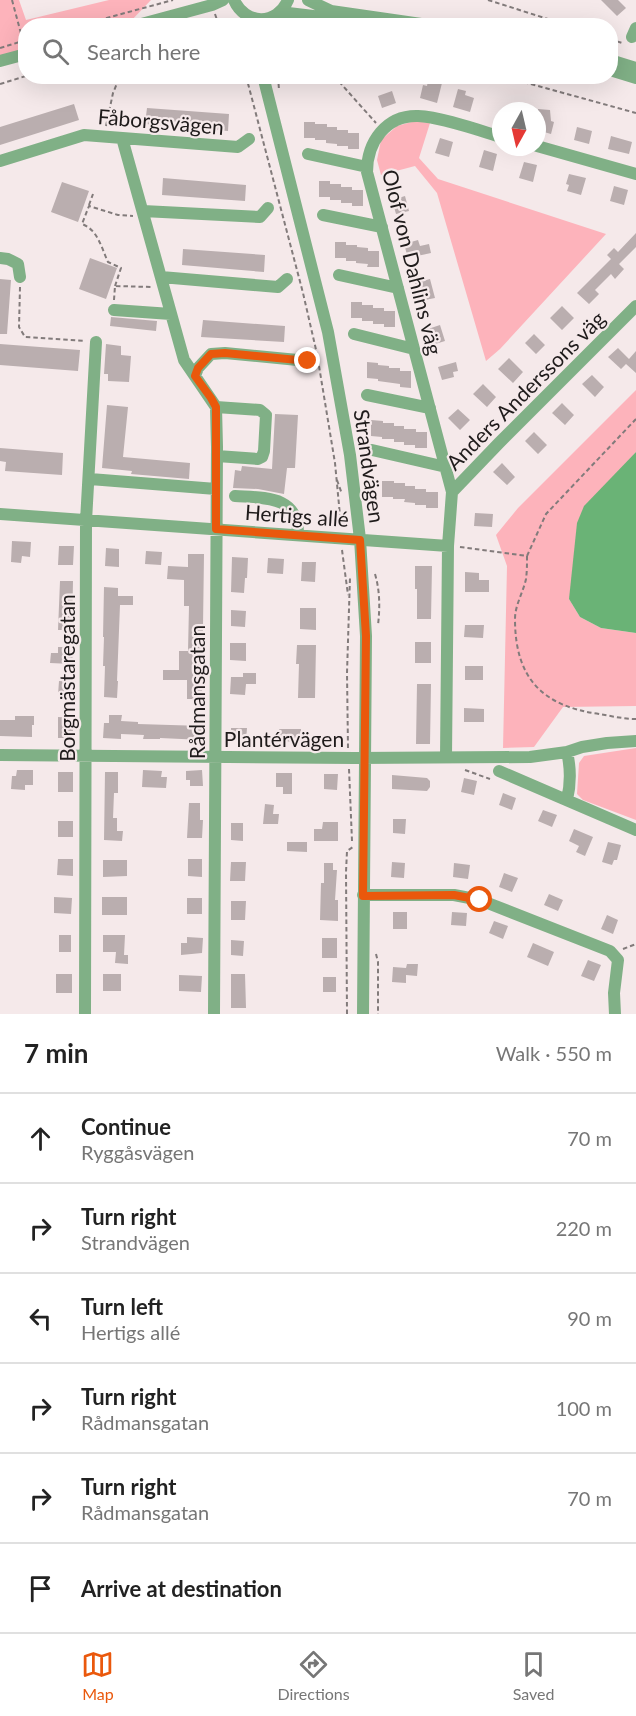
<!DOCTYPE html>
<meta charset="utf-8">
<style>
body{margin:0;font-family:Lato,sans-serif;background:#f2f2f2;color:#222}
.compass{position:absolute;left:492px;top:102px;width:54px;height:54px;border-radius:50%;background:#fff;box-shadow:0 6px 24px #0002;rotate:188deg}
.stop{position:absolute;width:18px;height:18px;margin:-14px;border:4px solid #ea580c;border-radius:50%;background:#fff}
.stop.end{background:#ea580c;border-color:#fff;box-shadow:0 2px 6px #0008}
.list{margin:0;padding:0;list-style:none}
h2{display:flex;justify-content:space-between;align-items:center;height:78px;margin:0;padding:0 24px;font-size:26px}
h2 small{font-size:20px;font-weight:400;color:#767676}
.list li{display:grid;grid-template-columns:39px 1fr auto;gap:18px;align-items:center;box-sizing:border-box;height:90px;padding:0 24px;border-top:2px solid #e0e0e0}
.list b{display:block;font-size:22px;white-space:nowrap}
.list p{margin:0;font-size:20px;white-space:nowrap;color:#767676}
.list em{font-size:20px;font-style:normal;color:#767676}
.icon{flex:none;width:33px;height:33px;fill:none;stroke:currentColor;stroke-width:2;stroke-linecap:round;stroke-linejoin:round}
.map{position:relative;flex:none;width:636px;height:1014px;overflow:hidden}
.search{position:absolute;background:#fff;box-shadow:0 6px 24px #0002;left:18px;right:18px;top:18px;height:66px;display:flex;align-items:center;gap:15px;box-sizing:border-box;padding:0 21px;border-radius:24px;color:#767676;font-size:22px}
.sheet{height:618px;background:#fff}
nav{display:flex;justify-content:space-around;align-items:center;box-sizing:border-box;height:84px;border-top:2px solid #e0e0e0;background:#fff;font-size:16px;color:#767676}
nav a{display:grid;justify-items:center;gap:3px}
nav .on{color:#ea580c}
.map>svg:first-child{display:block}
.green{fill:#fdb3bb}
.water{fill:#6ab376}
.building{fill:#baaeaf}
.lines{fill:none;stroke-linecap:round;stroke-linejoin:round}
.path{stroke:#827b7b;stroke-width:2;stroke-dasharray:4.5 3;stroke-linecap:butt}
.minor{stroke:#80b086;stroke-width:12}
.route{stroke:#ea580c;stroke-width:8}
.labels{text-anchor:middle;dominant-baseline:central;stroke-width:4.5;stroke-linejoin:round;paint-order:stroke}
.street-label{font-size:21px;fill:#1f1b1b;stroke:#f5e9ea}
</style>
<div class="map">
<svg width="636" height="1014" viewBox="0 0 636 1014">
<rect width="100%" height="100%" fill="#f5e9ea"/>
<path class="green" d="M 0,0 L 19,0 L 26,20 L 109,0 L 151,0 L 130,22 L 117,25 L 26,26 L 25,50 L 0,56 Z
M 415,121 L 430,123 L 419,158 L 438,179 L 606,234 L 500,349 L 486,361 L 437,193 L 415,166 L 381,175 L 377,160 L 381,140 L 397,126 Z
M 636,390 L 636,452 L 631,458 L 569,599 L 580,617 L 601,628 L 636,633 L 636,706 L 563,707 L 534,747 L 503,748 L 507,566 L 496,535 L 518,508 Z
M 636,748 L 636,820 L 583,800 L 577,794 L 579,763 L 584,756 Z"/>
<path class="water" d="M 636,452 L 636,633 L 601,628 L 580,617 L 569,599 L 577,523 L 584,506 Z"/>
<path class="building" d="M 601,0 L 618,0 L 626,8 L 617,16 Z
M 428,80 L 442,83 L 437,103 L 420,98 L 423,85 L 427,86 Z
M 458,89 L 466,91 L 465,95 L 474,98 L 470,112 L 453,107 Z
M 392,91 L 396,103 L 382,108 L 378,96 Z
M 74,104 L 79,120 L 0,145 L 0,127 Z
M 147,108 L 229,114 L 228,131 L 145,124 Z
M 538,109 L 550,110 L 551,121 L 554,122 L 551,134 L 537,130 Z
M 304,122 L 315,122 L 315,124 L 327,124 L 327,127 L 337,127 L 337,130 L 348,130 L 348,133 L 359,133 L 359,149 L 348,149 L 348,146 L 337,146 L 337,144 L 326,143 L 326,140 L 315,140 L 315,138 L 304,138 Z
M 577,127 L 592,131 L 589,144 L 574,140 Z
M 611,136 L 632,142 L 629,154 L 608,149 Z
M 440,138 L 453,142 L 449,157 L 435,153 Z
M 484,150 L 497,154 L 493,171 L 479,167 Z
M 524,162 L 537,165 L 533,182 L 519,178 Z
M 569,174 L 586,178 L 581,195 L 567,191 L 569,185 L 566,184 Z
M 163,178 L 246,185 L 245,201 L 162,195 Z
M 319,181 L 330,181 L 330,184 L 341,184 L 341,187 L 352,187 L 352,190 L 363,190 L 363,206 L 352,206 L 352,203 L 341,203 L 341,200 L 330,200 L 330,197 L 319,197 Z
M 62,182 L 89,191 L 78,222 L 51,212 Z
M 614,186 L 628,190 L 624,205 L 610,201 Z
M 405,196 L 409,211 L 396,214 L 392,200 Z
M 636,233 L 636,247 L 619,264 L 624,269 L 615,279 L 611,274 L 595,290 L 599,294 L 589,304 L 577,293 L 611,259 L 607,255 L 614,248 L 618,252 Z
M 418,240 L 420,246 L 429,244 L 431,253 L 408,258 L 404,244 Z
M 335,242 L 346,242 L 346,245 L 357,245 L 357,247 L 368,248 L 368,251 L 379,251 L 379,267 L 367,267 L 368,264 L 356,263 L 356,261 L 346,261 L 346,258 L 335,258 Z
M 183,249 L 265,255 L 264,272 L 182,265 Z
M 90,258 L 117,268 L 106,299 L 79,289 Z
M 0,279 L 11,280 L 7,334 L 0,334 Z
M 430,279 L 435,298 L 420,301 L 415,283 Z
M 351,302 L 362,302 L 362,305 L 373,305 L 373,308 L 384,308 L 384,311 L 395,311 L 395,327 L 384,327 L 384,324 L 373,324 L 373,321 L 362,321 L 362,318 L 351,318 Z
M 562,306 L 574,318 L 562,330 L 550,318 Z
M 111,317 L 157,321 L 156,331 L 110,326 Z
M 203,320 L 285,326 L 284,342 L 201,337 Z
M 440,325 L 445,341 L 432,345 L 428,329 Z
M 534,334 L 545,345 L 536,354 L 525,343 Z
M 0,344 L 80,350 L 78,371 L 0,365 Z
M 106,344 L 121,346 L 121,355 L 131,356 L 129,382 L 108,381 L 108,374 L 104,374 Z
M 618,348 L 629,359 L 636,351 L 636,373 L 626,364 L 621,369 L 608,357 Z
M 509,358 L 523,372 L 513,383 L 498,369 Z
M 367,362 L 378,363 L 378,365 L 389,366 L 389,368 L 400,368 L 400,371 L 411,371 L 411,388 L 400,387 L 400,384 L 378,381 L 378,379 L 367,378 Z
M 456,362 L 458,371 L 453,372 L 454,377 L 442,380 L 438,367 Z
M 592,375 L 604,387 L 595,397 L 582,384 Z
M 483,384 L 496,397 L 487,407 L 473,394 Z
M 562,403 L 574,415 L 565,425 L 552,413 Z
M 107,405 L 128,407 L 123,457 L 190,463 L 189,479 L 131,474 L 132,471 L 102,468 Z
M 458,409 L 470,420 L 460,430 L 448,418 Z
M 275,414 L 298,415 L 295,468 L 287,468 L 284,494 L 258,489 L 233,488 L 235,470 L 241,471 L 242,466 L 272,469 Z
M 371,420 L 383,421 L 383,423 L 394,423 L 394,426 L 404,426 L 404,429 L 416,429 L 416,432 L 427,432 L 427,448 L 415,448 L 415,445 L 404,445 L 404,442 L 394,442 L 394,439 L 382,439 L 382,437 L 371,436 Z
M 534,432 L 547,445 L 538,454 L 525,441 Z
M 0,448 L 63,453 L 62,475 L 5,471 L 6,462 L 0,461 Z
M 502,463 L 515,477 L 507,485 L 493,472 Z
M 382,481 L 394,481 L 394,483 L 405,483 L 405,486 L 415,486 L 415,489 L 426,489 L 426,492 L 438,492 L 438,508 L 426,508 L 426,505 L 415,505 L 415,503 L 404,502 L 405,499 L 393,499 L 393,497 L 382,497 Z
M 475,513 L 493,514 L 492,527 L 474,526 Z
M 12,541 L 31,542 L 30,557 L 22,556 L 21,563 L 11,562 Z
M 59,546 L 74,546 L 73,565 L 58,565 Z
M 106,548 L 119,549 L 119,567 L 105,566 Z
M 146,551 L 162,552 L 161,565 L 145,564 Z
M 188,554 L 204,554 L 202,699 L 187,699 L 187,680 L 163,680 L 163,670 L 179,670 L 179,651 L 188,651 L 189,606 L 184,606 L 184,580 L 167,579 L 168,566 L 188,567 Z
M 232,557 L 248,558 L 247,578 L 245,578 L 244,593 L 231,592 Z
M 268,558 L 284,559 L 283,574 L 267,573 Z
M 302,562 L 316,562 L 315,582 L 301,581 Z
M 415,566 L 432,566 L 431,619 L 417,619 L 417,589 L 415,589 Z
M 465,572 L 479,573 L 479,580 L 489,580 L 489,592 L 465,592 Z
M 60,581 L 73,581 L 72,630 L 58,630 Z
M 104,587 L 118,588 L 118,596 L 133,596 L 133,605 L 120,605 L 117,681 L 118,681 L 117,698 L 104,697 L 105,666 L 103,666 L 104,637 L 103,637 Z
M 300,608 L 316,608 L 316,630 L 300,629 Z
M 231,610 L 246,611 L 245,627 L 231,626 Z
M 465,625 L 484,625 L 483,638 L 464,637 Z
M 415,642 L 431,642 L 431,663 L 415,663 Z
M 230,643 L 246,643 L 246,661 L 230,660 Z
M 297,645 L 316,645 L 315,698 L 298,698 L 299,664 L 296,664 Z
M 58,647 L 73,647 L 72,664 L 50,663 L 51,653 L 58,653 Z
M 465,666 L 483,666 L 483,680 L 465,680 Z
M 243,673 L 256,673 L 256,684 L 246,684 L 245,695 L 230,694 L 231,677 L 243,677 Z
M 59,681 L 73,682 L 72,696 L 58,695 Z
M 417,684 L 431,684 L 430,744 L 416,744 Z
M 464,708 L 484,709 L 484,722 L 464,722 Z
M 109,715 L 122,715 L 121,721 L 138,722 L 138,724 L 203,726 L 203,740 L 160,738 L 160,739 L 143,739 L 144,735 L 121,734 L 121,739 L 103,738 L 104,723 L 109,723 Z
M 15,716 L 34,716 L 34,725 L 32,725 L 32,737 L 0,736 L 0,720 L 15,720 Z
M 58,717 L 73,718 L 73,738 L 58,738 Z
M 231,728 L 247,728 L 246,741 L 231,740 Z
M 279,729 L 301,729 L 301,742 L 279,741 Z
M 17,770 L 33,770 L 33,785 L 25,785 L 25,790 L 11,789 L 12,776 L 16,776 Z
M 143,770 L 162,771 L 161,777 L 167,777 L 166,788 L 142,787 Z
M 202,770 L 203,786 L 190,786 L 190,780 L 186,780 L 186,771 Z
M 58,772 L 73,772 L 73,792 L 58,792 Z
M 105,772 L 118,772 L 118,793 L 114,793 L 113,818 L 117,818 L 117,831 L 123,831 L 122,841 L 104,840 Z
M 276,773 L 292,773 L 292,794 L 283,794 L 283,787 L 276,787 Z
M 324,774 L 338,774 L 337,790 L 324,789 Z
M 392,775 L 427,778 L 430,781 L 430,787 L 427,791 L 392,789 Z
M 464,778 L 477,781 L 474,795 L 461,792 Z
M 503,793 L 516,798 L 512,810 L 499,805 Z
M 189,803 L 200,803 L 200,820 L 203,820 L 202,838 L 187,838 Z
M 265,804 L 274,805 L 273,814 L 279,814 L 278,824 L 263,824 Z
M 543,810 L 557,815 L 552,827 L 538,821 Z
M 393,819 L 406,819 L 405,834 L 393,833 Z
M 58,821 L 73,821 L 73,837 L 58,837 Z
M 323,822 L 338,822 L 338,841 L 314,841 L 314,829 L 322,829 Z
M 231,823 L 243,823 L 243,841 L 231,840 Z
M 574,829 L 593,837 L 585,856 L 576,852 L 579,846 L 569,841 Z
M 287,842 L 307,842 L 307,852 L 287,851 Z
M 608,842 L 621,845 L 617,860 L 614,860 L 612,865 L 602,862 Z
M 58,859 L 73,859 L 73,876 L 57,875 Z
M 188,859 L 202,859 L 202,877 L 188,876 Z
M 103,860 L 127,860 L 127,876 L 103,877 Z
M 231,862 L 246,862 L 245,881 L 230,881 Z
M 392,862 L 405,863 L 404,878 L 391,877 Z
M 324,863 L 333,863 L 333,870 L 337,870 L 335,900 L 338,900 L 338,921 L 320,920 L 321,883 L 324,883 Z
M 454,863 L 470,865 L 468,879 L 453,877 Z
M 504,873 L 518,878 L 512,892 L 499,887 Z
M 549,894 L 563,900 L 558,911 L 544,905 Z
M 54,897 L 72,898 L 71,914 L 54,913 Z
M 102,897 L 127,897 L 127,915 L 102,915 Z
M 187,898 L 202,898 L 202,914 L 187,914 Z
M 231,901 L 246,901 L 245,920 L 231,920 Z
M 393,912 L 407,912 L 407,929 L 393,929 Z
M 452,912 L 467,913 L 466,926 L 451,925 Z
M 607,915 L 618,920 L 613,934 L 601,929 Z
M 494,921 L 508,926 L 503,939 L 489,933 Z
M 59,935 L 71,935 L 71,952 L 59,952 Z
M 103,935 L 125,935 L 124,955 L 128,955 L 128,964 L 115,963 L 116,952 L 103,952 Z
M 187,937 L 203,938 L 202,953 L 181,955 L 181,943 L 187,943 Z
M 322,938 L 337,938 L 337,958 L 322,958 Z
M 231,940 L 244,941 L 243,956 L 231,955 Z
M 533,943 L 554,952 L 548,966 L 527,957 Z
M 588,960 L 601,965 L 594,981 L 581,976 Z
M 407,964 L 418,964 L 417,976 L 406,975 L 406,983 L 392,982 L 393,967 L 406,968 Z
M 56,974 L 72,974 L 72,993 L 56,993 Z
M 103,974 L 121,974 L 121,991 L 103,991 Z
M 231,974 L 245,974 L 246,1008 L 231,1008 Z
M 179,975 L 202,976 L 201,992 L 179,991 Z
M 323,977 L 336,977 L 336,992 L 323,992 Z"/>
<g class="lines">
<path class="path" d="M 12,0 L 23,41
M 488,0 L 570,26
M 215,14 L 219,26
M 77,26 L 173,0
M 610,39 L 622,43
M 0,48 L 26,40
M 246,76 L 303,293 L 317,354
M 278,76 L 279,90
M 334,76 L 376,123
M 502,76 L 636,113
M 0,84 L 26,76
M 106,126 L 113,93 L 120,76
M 89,205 L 93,194
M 115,286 L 121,268 L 108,262 C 101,247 98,230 82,224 L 89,206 L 118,215 L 133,216
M 20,287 L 19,327 L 25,337 L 85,341
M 114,300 L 115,286 L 152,287
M 319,366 L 335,463 L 341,526
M 337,480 L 342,494
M 460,547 L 527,556 C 527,564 527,572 526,579 C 523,593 515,605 515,619 C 515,678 542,706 599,714 C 611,716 624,719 636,719
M 342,550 L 348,595
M 527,556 L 546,514 L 636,419
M 375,574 C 380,591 380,608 378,625
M 348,748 L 347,673 L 350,577
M 349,769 L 352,841
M 465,770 L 490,779
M 623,949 L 636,944
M 376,954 L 378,962 L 378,1014
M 347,1014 L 346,872 L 347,851 L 353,847"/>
<path class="minor" d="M 234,0 C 245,25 277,26 288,0
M 308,0 L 331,11 L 435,26
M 280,12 L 338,19
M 134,26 L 212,5 L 223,0
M 632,37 L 636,28
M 610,60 L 636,68
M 0,61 L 26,54
M 610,70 L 636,78
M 263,76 L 328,332 L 350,455 L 360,539 L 366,636 L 363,1014
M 122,138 L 184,360 L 216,407 L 217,447 L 214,1014
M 537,146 L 636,174
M 308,154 L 367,167
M 0,161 L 84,135 L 238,147 L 249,139
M 143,211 L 260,217 L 268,208
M 323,215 L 382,227
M 0,258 L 8,259 L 18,264 L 20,277
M 339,275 L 398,288
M 161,277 L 278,287 L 287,279
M 114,310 L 171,314
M 354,334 L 414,349
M 195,376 L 198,368 L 211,354 L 225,353 L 308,361
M 367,395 L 430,408
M 216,407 L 260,410 L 266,415 L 264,451 L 262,457 L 258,459 L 217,456
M 372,450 L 446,467
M 90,479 L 216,489
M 452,492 L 367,172 C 367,142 386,115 418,116 C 441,117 478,130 501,137
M 235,496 C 264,498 299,495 298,535
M 0,514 L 448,546
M 567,752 C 571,769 571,783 567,800
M 0,755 L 355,758 L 530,757 L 567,752 L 582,747 L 607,743 L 636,741
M 446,757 L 448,546 L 452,492 L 499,443 L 636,306
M 499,771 L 636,830
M 363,895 L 454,895 L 480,900 L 610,951 L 618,960 L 614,993 L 615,1014
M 85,1014 L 86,521 L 96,342"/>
</g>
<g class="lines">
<path class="route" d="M 308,361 L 225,353 L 211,354 L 198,368 L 195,376 L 211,398 L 216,407 L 216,529 L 360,540 L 366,636 L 363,896 L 454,895 L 480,900"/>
</g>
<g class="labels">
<g class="street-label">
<text transform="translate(161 121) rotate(5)">Fåborgsvägen</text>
<text transform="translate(413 262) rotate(76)">Olof von Dahlins väg</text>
<text transform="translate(525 390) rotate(-45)">Anders Anderssons väg</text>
<text transform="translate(370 466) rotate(82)">Strandvägen</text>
<text transform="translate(297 515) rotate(4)">Hertigs allé</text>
<text transform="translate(66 678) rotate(-90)">Borgmästaregatan</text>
<text transform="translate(196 692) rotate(-90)">Rådmansgatan</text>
<text x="284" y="738">Plantérvägen</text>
</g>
</g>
</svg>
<svg class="compass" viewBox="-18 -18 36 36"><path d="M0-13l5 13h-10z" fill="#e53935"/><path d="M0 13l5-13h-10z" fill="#767676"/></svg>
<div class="stop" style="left:480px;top:900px"></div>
<div class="stop end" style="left:308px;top:361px"></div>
<div class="search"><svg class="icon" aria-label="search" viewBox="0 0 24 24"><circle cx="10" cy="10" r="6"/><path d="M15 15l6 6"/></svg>Search here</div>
</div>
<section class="sheet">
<h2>7 min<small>Walk · 550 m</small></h2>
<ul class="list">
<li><svg class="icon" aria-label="ahead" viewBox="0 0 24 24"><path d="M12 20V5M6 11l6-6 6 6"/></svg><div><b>Continue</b><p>Ryggåsvägen</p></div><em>70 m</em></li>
<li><svg class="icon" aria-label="right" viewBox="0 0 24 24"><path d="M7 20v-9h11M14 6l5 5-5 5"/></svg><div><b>Turn right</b><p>Strandvägen</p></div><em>220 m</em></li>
<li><svg class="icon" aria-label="left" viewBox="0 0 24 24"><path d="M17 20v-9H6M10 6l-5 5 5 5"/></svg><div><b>Turn left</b><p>Hertigs allé</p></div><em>90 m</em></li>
<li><svg class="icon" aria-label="right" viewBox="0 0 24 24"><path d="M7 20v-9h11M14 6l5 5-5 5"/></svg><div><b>Turn right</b><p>Rådmansgatan</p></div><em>100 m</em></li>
<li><svg class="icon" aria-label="right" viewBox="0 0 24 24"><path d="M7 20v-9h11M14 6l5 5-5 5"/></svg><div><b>Turn right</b><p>Rådmansgatan</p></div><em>70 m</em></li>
<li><svg class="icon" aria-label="arrive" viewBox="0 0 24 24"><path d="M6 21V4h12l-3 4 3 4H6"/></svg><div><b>Arrive at destination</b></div></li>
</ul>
</section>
<nav>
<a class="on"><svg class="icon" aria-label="map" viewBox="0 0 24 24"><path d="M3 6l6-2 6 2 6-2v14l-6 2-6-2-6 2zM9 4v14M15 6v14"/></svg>Map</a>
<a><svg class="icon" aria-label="directions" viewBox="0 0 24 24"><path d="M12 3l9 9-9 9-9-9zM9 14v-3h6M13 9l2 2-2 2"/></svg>Directions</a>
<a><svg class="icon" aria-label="saved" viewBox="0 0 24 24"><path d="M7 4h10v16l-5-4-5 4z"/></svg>Saved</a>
</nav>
